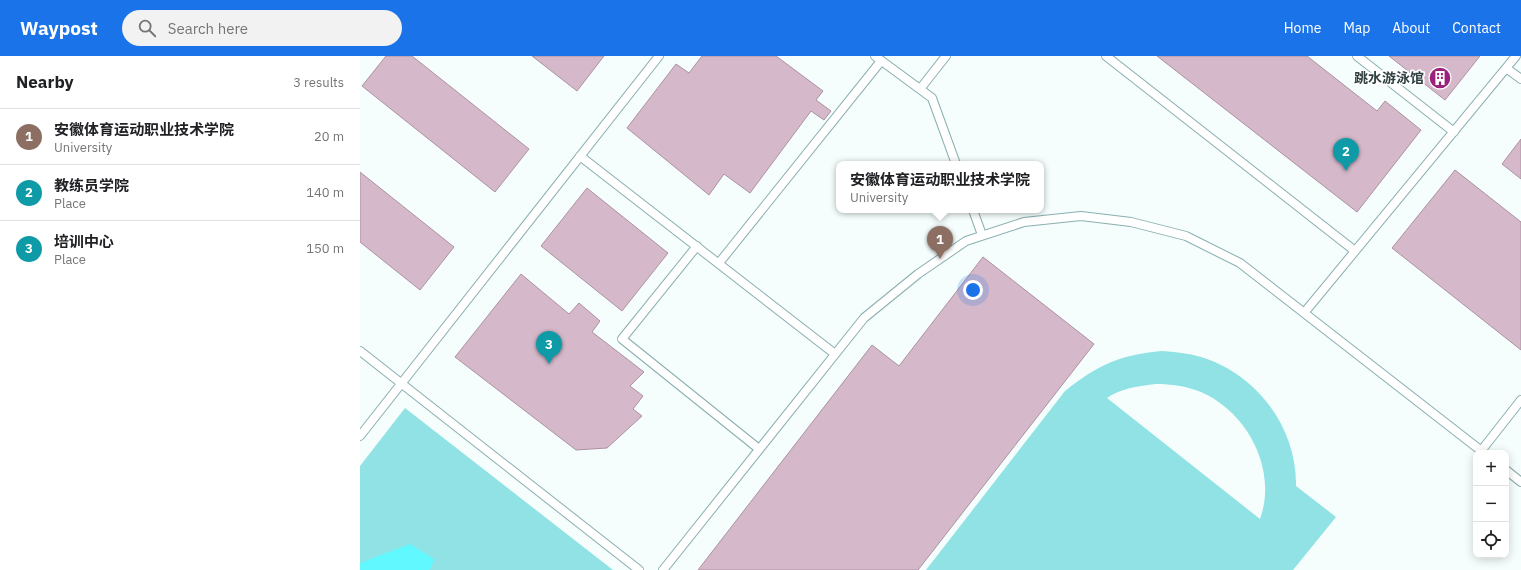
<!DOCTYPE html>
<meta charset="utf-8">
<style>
body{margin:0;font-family:"IBM Plex Sans","Noto Sans SC",sans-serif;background:#f2f2f2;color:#202124}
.controls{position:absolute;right:12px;bottom:12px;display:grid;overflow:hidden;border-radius:8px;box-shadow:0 2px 10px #0003}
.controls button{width:36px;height:36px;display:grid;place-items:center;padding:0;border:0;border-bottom:1px solid #e0e0e0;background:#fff;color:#202124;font:20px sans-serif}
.you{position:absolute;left:613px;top:234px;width:14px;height:14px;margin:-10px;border:3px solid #fff;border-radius:50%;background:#1a73e8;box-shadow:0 0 0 6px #1a73e833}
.badge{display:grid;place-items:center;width:26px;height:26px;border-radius:50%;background:#1a73e8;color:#fff;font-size:13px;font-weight:700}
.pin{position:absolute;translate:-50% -33px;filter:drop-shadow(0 1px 2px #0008)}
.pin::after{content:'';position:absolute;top:21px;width:14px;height:12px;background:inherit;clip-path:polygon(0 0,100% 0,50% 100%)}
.popup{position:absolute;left:476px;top:105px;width:208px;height:52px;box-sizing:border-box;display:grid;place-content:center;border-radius:8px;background:#fff;filter:drop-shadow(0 1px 3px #0005);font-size:13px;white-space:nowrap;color:#757577}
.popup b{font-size:15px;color:#202124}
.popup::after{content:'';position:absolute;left:50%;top:100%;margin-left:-8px;border:8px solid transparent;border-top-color:#fff}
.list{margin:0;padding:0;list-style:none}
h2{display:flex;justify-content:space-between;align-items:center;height:52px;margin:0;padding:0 16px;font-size:17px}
h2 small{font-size:13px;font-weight:400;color:#757577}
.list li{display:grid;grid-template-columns:26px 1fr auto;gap:12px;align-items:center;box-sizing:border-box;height:56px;padding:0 16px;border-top:1px solid #e0e0e0}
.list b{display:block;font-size:15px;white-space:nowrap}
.list p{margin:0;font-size:13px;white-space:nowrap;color:#757577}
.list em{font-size:13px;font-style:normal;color:#757577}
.icon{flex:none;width:22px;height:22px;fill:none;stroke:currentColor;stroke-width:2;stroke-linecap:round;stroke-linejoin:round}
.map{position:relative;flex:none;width:1161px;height:514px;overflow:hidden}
header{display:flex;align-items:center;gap:24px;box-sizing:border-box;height:56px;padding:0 20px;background:#1a73e8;color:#fff}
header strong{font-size:19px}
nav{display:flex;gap:22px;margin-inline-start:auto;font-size:14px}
.search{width:280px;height:36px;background:#f2f2f2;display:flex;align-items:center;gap:10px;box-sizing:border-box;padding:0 14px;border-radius:22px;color:#757577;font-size:15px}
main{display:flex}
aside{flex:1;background:#fff}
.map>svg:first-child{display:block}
.green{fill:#90e2e5;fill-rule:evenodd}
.water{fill:#61f8ff}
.building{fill:#d5b9ca;stroke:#ac91a2}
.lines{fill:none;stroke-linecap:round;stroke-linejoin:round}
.lane-casing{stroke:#8aafb0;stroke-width:10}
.lane{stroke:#fff;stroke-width:8}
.labels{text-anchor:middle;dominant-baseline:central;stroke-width:3.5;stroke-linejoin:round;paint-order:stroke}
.poi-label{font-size:14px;font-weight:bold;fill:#303f40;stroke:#fff;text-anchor:end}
</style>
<header>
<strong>Waypost</strong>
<div class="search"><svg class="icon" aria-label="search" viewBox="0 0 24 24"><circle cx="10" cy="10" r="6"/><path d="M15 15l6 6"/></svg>Search here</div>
<nav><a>Home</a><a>Map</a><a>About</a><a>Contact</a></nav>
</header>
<main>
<aside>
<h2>Nearby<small>3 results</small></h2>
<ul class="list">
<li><span class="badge" style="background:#8d6e63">1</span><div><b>安徽体育运动职业技术学院</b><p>University</p></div><em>20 m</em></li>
<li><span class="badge" style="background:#0f9aa8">2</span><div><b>教练员学院</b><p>Place</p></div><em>140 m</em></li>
<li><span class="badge" style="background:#0f9aa8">3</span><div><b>培训中心</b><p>Place</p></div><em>150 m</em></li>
</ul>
</aside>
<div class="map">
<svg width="1161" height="514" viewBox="0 0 1161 514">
<rect width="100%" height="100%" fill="#f5fdfd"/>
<path class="green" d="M 802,295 C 815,296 828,297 841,301 C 897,318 937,372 936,430 L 976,461 L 933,514 L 566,514 L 705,335 C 738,309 759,299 802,295 ZM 796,328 C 811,328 826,330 841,336 C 887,356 918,413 900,463 L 747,342 C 761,332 779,330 796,328 Z
M 45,352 L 253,514 L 0,514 L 0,410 Z"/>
<path class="water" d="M 50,488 L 74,503 L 70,514 L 0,514 L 0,507 Z"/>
<path class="building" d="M 26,0 L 52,0 L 169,93 L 135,136 L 2,30 Z
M 172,0 L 244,0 L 217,35 Z
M 342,0 L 416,0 L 463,35 L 456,44 L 471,55 L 464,64 L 451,55 L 390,137 L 364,118 L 349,139 L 267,72 L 316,8 L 329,17 Z
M 797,0 L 947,0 L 1017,55 L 1025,45 L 1061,74 L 997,156 Z
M 1029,0 L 1120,0 L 1085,44 Z
M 1161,83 L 1161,123 L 1142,108 Z
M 1095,114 L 1161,166 L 1161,294 L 1032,192 Z
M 0,116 L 94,191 L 60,234 L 0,186 Z
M 227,132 L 308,197 L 262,255 L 181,190 Z
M 623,201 L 734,288 L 558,514 L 338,514 L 512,289 L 539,310 Z
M 161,218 L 209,258 L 219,247 L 240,265 L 232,276 L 284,316 L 270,330 L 283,340 L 273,353 L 282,360 L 247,392 L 216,394 L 95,301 Z"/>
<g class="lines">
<g class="lane-casing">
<path id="lane" d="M 515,0 L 572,42 L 596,108
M 746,0 L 995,195
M 997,0 L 1094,76
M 1146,12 L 1161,23
M 560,33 L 586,0
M 220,100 L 475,298
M 613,154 L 622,179
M 337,190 L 262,283 L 399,393
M 359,207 L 521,5
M 944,257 L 1156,0
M 0,295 L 279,514
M 0,380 L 299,0
M 1121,395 L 1161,344
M 1146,414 L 1161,426
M 303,514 L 504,262 L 558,218 L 606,185 L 664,166 L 721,160 L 771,166 L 826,180 L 880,207 L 1124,397"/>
</g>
<use href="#lane" class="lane"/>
</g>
<defs>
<g id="building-disc" transform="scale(1.15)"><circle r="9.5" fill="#9a227b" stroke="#fff"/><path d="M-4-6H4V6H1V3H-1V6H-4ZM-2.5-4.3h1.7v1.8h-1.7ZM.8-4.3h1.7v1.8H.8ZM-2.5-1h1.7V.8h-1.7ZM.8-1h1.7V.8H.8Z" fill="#fff"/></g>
</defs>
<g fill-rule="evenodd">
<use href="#building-disc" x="1080" y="22"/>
</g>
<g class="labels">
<g class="poi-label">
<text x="1064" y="22">跳水游泳馆</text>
</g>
</g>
</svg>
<div class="controls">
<button>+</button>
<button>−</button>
<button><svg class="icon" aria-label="locate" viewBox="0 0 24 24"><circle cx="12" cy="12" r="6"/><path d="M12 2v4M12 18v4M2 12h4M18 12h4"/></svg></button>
</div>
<div class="you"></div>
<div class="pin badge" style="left:580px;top:203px;background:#8d6e63">1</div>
<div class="popup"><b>安徽体育运动职业技术学院</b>University</div>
<div class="pin badge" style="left:986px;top:115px;background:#0f9aa8">2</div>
<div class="pin badge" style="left:189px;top:308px;background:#0f9aa8">3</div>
</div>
</main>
